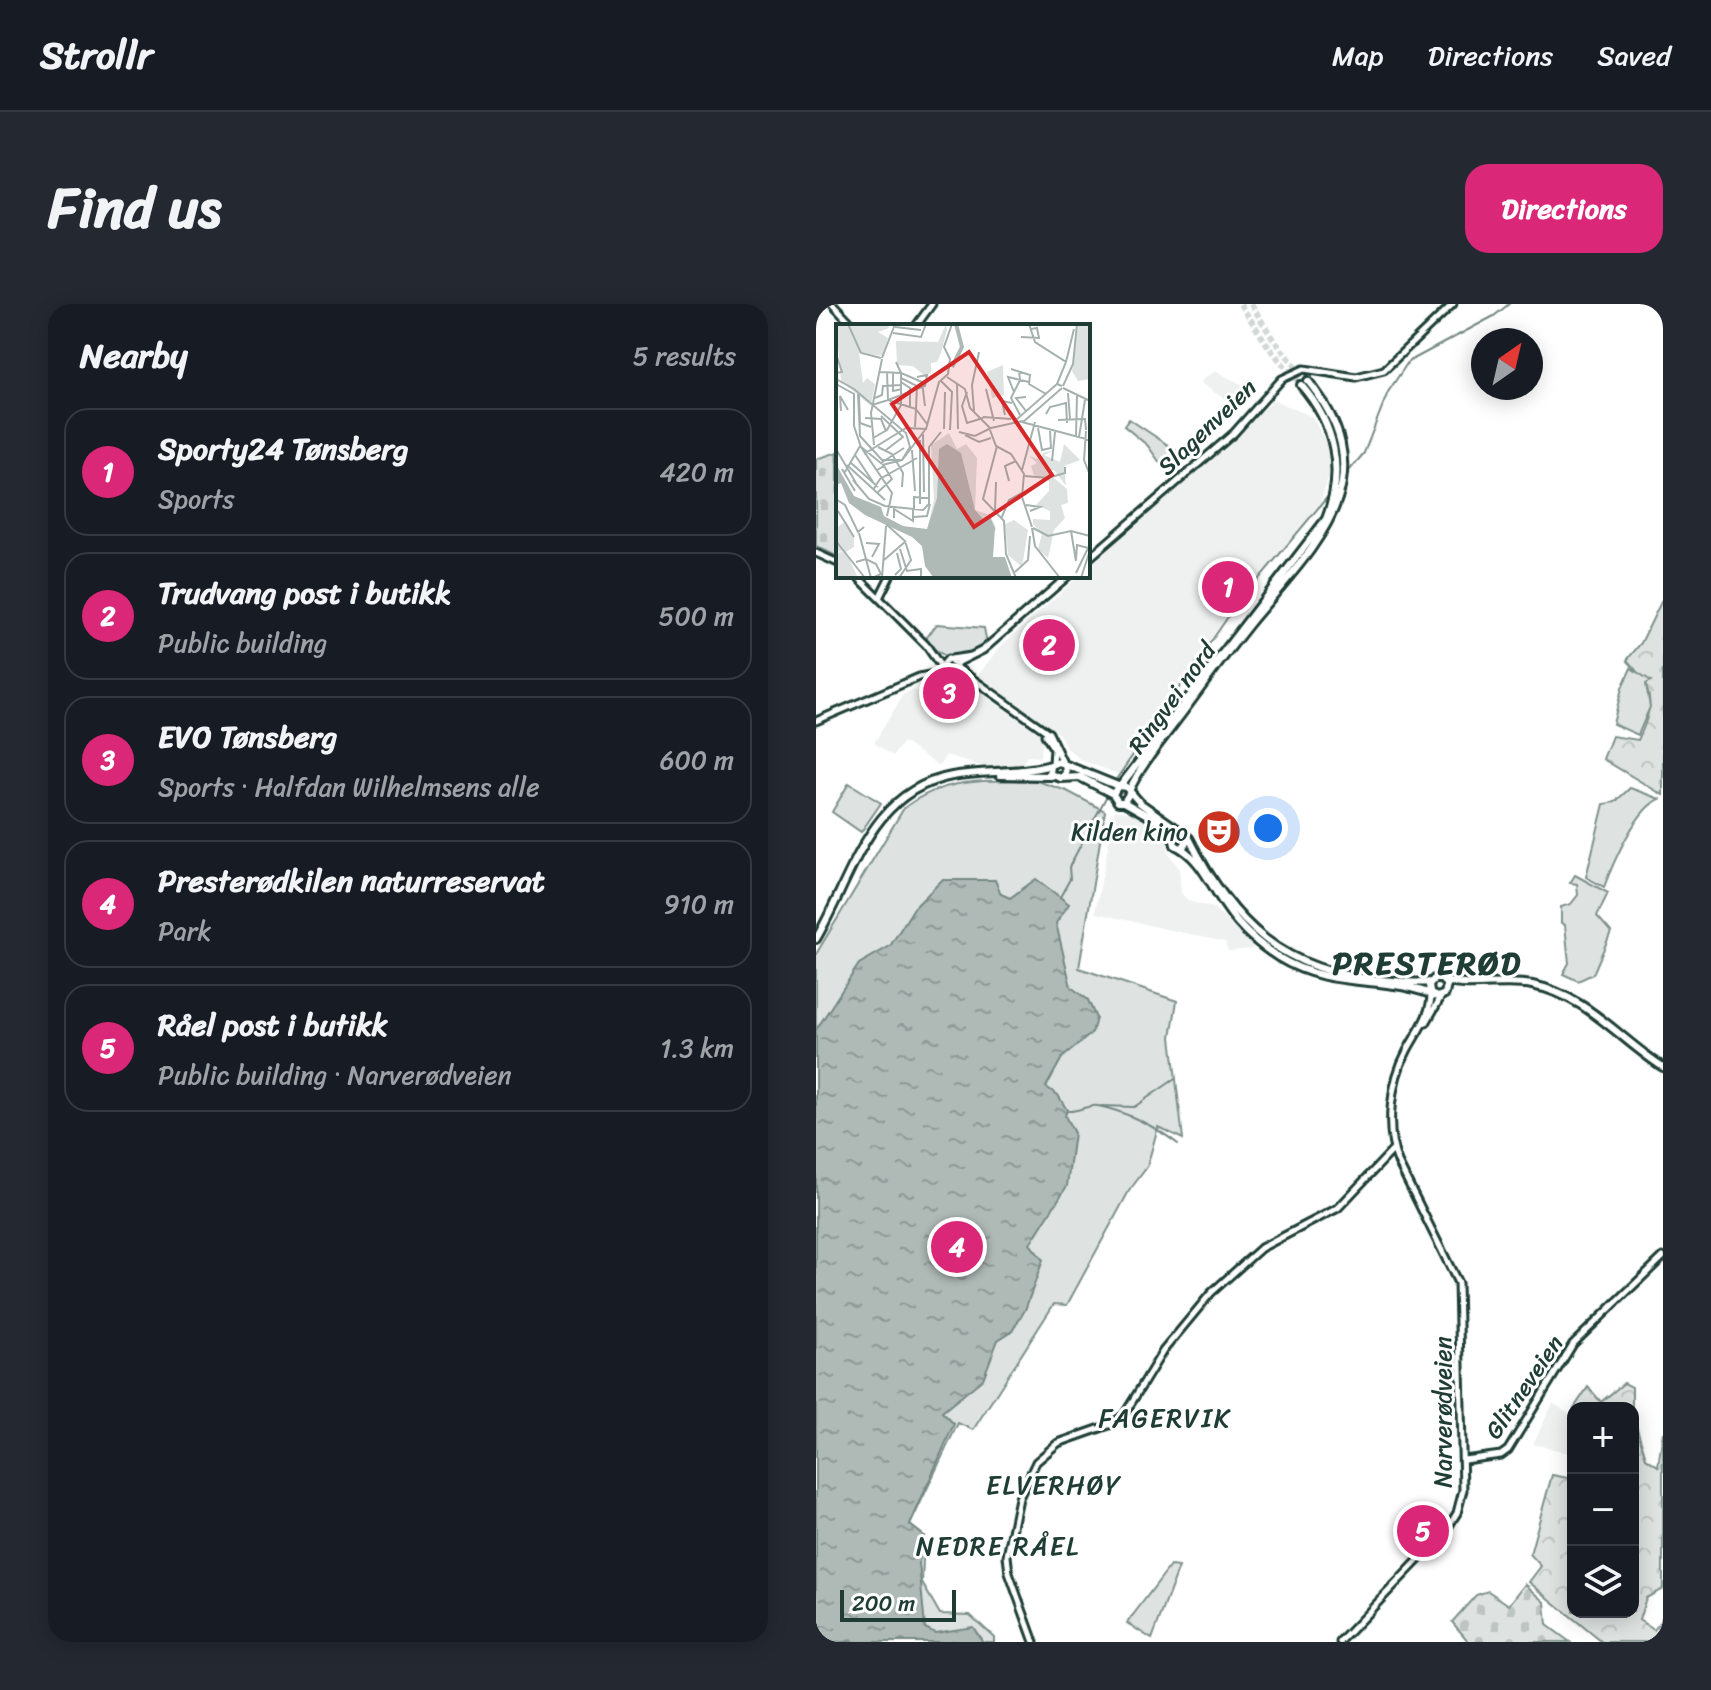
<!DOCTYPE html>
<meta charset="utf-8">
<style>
body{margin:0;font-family:Sriracha,sans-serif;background:#242831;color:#f1f3f6}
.controls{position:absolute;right:24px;bottom:24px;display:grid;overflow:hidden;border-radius:16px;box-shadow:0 4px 20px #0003}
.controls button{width:72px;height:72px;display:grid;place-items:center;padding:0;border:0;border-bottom:2px solid #363941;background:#171b24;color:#f1f3f6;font:40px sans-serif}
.compass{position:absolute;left:655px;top:24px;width:72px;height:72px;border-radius:50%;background:#171b24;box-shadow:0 4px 20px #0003;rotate:34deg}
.scale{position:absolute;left:24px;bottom:20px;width:116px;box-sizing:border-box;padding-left:8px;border:4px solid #1f3d34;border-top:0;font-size:22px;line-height:28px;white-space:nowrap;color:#1f3d34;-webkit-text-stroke:6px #fff;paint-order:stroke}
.you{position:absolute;left:452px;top:524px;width:28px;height:28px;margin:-20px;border:6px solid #fff;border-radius:50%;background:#1a73e8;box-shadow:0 0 0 12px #1a73e833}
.badge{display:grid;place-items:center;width:52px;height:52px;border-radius:50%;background:#db2777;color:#fff;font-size:26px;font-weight:700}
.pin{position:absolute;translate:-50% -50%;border:4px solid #fff;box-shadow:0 2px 8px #0006}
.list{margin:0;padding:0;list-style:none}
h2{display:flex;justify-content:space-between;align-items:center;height:104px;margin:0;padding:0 32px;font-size:34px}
h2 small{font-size:26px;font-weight:400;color:#9ea1a6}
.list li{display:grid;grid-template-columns:52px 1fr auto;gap:24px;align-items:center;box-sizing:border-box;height:128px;margin:0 16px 16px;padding:0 16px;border:2px solid #363941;border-radius:24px}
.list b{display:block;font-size:30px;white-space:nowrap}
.list p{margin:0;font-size:26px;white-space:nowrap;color:#9ea1a6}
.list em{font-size:26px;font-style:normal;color:#9ea1a6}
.icon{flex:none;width:44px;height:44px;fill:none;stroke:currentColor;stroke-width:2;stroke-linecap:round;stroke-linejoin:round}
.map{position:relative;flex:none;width:847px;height:1338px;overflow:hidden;border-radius:24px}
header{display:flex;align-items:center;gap:48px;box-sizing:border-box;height:112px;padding:0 40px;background:#171b24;border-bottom:2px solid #363941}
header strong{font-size:38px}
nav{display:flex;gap:44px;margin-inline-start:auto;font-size:28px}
.intro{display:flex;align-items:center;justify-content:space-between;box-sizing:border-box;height:192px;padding:0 48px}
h1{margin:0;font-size:56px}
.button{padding:20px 36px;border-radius:24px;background:#db2777;color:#fff;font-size:28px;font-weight:700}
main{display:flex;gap:48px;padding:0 48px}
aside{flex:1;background:#171b24;border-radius:24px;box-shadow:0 4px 20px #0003}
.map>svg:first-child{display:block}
.built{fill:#eef1f0}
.forest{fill:url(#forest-crowns);stroke:#7e908b;stroke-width:2}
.cemetery{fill:url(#cemetery-stones);stroke:#7e908b;stroke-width:2}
.park{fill:#dee3e2;stroke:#7e908b;stroke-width:2}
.water{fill:url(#water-ripples);stroke:#758883;stroke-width:2}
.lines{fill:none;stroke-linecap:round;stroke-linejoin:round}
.stream{stroke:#758883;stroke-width:2}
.primary-tunnel{stroke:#d2d8d6;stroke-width:6;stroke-dasharray:6 3;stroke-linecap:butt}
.secondary-casing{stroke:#1f3d34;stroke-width:11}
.primary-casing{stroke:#1f3d34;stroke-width:12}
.secondary{stroke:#fff;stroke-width:5}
.primary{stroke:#fff;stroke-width:6}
.labels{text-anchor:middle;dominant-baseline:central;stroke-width:6;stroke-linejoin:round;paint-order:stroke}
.street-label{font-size:24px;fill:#1f3d34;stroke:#fff}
.poi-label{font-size:24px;fill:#1f3d34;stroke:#fff;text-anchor:end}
.neighbourhood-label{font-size:26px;letter-spacing:2px;fill:#1f3d34;stroke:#fff}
.district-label{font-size:32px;font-weight:bold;letter-spacing:2px;fill:#1f3d34;stroke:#fff}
.inset-river{fill:none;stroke:#afbab7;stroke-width:4}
.inset-road{fill:none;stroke:#a5b1ae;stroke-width:2}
.view{fill:#d62828;fill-opacity:0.15;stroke:#d62828;stroke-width:4}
.inset-edge{fill:none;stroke:#1f3d34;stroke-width:4}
</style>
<header>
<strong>Strollr</strong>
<nav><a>Map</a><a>Directions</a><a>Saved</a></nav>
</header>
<div class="intro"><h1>Find us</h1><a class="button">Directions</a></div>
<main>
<aside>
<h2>Nearby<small>5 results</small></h2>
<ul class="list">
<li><span class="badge">1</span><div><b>Sporty24 Tønsberg</b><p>Sports</p></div><em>420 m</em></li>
<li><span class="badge">2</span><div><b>Trudvang post i butikk</b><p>Public building</p></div><em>500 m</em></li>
<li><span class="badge">3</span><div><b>EVO Tønsberg</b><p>Sports · Halfdan Wilhelmsens alle</p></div><em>600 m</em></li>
<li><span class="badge">4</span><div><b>Presterødkilen naturreservat</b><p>Park</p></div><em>910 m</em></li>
<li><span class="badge">5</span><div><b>Råel post i butikk</b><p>Public building · Narverødveien</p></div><em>1.3 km</em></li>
</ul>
</aside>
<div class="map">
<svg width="847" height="1338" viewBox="0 0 847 1338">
<defs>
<pattern id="forest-crowns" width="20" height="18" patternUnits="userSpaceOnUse" patternTransform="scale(2)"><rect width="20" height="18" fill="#dee3e2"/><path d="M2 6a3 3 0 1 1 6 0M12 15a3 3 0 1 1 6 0" fill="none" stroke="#bec4c2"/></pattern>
<pattern id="cemetery-stones" width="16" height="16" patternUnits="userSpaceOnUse" patternTransform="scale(2)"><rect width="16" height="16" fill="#dee3e2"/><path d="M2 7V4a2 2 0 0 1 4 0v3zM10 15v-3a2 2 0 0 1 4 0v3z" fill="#bec4c2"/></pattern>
<pattern id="water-ripples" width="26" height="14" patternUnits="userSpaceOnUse" patternTransform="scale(2)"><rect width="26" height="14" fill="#afbab7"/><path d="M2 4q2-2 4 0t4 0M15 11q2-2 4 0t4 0" fill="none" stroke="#8e9896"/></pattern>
</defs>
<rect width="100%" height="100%" fill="#fff"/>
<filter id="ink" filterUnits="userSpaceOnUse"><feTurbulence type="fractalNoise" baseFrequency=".0125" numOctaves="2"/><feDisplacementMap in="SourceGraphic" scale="16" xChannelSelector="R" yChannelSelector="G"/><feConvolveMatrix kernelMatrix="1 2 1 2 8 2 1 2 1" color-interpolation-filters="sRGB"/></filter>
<g filter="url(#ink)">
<path class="built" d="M 399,67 L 429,82 L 419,102 L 383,78 Z
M 458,96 L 496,113 L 509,137 L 515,164 L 504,200 L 415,305 L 302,470 L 265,456 L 249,442 L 244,431 L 162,371 L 183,344 L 263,272 L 272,272 L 272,264 Z
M 122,378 L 144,379 L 159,385 L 228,433 L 224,453 L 211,452 L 206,461 L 195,463 L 171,464 L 130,451 L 123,462 L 87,438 L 77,452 L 58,439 L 87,391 L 97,385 L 111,394 Z
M 299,506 L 325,511 L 350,532 L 353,550 L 363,564 L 365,589 L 372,597 L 398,604 L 438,645 L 412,647 L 409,638 L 279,609 Z
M 737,1099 L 757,1112 L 757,1150 L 717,1140 Z"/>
<path class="forest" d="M 847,294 L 847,491 L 787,455 L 796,432 L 822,436 C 840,400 837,384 811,356 L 825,339 Z
M 808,1079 L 816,1083 L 816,1104 L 758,1104 L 772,1083 L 785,1098 Z
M 817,1111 L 830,1154 L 842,1162 L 847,1128 L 847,1285 L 830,1294 L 823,1316 L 838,1326 L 847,1314 L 847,1338 L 786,1338 L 713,1278 L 725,1262 L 714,1250 L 736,1171 L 757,1175 L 757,1308 L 817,1308 Z"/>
<path class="cemetery" d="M 22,148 L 22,253 L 0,242 L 0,155 Z
M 709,1280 L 729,1298 L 731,1321 L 754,1338 L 653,1338 L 636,1318 L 660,1291 L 672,1287 L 693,1301 Z"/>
<path class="park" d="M 313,115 L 364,149 L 347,163 L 332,142 L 308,122 Z
M 121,320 L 168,324 L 171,340 L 157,350 L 129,352 L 111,340 L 111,333 Z
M 815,364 L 835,377 L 830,380 L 834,403 L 822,431 L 797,420 L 806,384 Z
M 221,477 L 251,487 L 289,507 L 263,664 L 361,697 L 355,733 L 367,835 L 342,823 L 331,863 L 313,887 L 251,1001 L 238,1000 L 157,1126 L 142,1119 L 94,1221 L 108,1232 L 106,1279 L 124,1310 L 154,1311 L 178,1333 L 178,1338 L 0,1338 L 0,650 L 88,504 C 127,473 174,476 221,477 Z
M 33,479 L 65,499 L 45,528 L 16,508 Z
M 814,484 L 844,495 C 821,503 797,559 788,583 L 770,573 L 788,500 L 799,498 Z
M 759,571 L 792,589 L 781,612 L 795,628 L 777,670 L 762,677 L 747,670 L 753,659 L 749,621 L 745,619 L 745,603 L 755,600 L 762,591 L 761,580 L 754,579 Z
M 354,1262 L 363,1263 L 336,1335 L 311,1319 Z"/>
<path class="water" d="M 220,575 L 253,600 L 240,619 L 255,683 L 272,696 L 280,714 L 276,729 L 246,754 L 230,783 L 242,791 L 251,806 L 249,812 L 258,829 L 251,882 L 214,940 L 227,956 L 209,1006 L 196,1027 L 182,1036 L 167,1075 L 126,1108 L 138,1120 L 94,1221 L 108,1232 L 103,1259 L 109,1324 L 119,1329 L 157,1323 L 167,1338 L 0,1338 L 0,726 L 43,660 L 74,642 L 98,604 L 126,576 L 179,576 L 185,590 L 194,594 Z"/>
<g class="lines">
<path class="stream" d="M 528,173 L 548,149 L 572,88 L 592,58 L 678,12 L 693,0
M 299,477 L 416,307 L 513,191
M 244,593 L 254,575 L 253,563 L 296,482
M 285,802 L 318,803 L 359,775
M 252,807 C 263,808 272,800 282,802 C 309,807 340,823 362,840"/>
<path class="primary-tunnel" d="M 424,0 L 455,46 L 485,81
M 435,0 L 457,35 L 492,77"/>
<g class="secondary-casing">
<path id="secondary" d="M 17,0 L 38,22
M 100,22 L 116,0
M 0,249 L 22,259
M 272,255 L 418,129 L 466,75 L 488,65 L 540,73 L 568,66 L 637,0
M 41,272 L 110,341 L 128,367 L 136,368 L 140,362 L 132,355 L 126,362
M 63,294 L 74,272
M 135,355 L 155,352
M 139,360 L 167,346 L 252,272
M 140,363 L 233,429 L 248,461
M 136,368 L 153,377
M 0,417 L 103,373 L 129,368
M 229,431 L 238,445 L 237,459
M 610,719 L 625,693
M 648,1156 L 685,1151 L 692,1146 L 757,1040 L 847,953
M 218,1338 L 193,1269 L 191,1252 L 203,1194 L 220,1158 L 242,1139 L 296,1120 L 308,1111 L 347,1047 L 395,989 L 445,944 L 522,904 L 577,846
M 524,1338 L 629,1228 L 641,1209 L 647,1186 L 642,979 L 582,858 C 569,826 574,778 591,747 C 600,729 615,712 615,690"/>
</g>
<g class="primary-casing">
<path id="primary" d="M 249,461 L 250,469 L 245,474 L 234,470 L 235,461 L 243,458 L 302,482
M 184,471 L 235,472
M 245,474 L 264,473 L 297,490
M 305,481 L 510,215 C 529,167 519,120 485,81
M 313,487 C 325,461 344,439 361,416 C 385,384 409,350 434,319 C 498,242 573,177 492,77
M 314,488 L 308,498 L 302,498 L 297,490 L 302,482 L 310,483 L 324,499 L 364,527
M 308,498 L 338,515 L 357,535
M 373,534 C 416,620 468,669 566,676 C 582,677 599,680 615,678
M 367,543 L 373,534 L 364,527 L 357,532 L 359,541 C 385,553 395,583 412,606 C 425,625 442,640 462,653 C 518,688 571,669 621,693 L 629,690 L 631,681 L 625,675 L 618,675 L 613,681 L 614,688
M 0,635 C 37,572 53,487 136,472 C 169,466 203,470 235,461
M 629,677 C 656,685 687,675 716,681 C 770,691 803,735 847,763"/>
</g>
<use href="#secondary" class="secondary"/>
<use href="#primary" class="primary"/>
</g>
</g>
<defs>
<g id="theatre-disc" transform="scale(2.3)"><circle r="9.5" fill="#c8321e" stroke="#fff"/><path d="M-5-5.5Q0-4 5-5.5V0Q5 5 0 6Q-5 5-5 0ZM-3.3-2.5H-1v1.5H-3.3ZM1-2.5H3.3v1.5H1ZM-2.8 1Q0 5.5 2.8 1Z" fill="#fff"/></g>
</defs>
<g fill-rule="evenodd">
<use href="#theatre-disc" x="403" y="528"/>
</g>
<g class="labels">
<g class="street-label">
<text transform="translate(391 123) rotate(-44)">Slagenveien</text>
<text transform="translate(356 394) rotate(-54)">Ringvei nord</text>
<text transform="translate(708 1083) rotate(-56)">Glitneveien</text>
<text transform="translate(627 1108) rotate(-90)">Narverødveien</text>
</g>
<g class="poi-label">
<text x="372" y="528">Kilden kino</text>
</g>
<g class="neighbourhood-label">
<text x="349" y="1114">FAGERVIK</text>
<text x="238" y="1181">ELVERHØY</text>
<text x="182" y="1242">NEDRE RÅEL</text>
</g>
<g class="district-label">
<text x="611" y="659">PRESTERØD</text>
</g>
</g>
<g transform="translate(20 20)">
<rect width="254" height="254" fill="#fff"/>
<path d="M 0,0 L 51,0 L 53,4 L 42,8 L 52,14 L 48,32 L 23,29 L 27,59 L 31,54 L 39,60 L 35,82 L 5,57 ZM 110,0 L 111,6 L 105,29 L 101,38 L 95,39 L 95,49 L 89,52 L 77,42 L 61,41 L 60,17 L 102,18 ZM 242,0 L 254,0 L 254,55 L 242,57 L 236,47 ZM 167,41 L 168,71 L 156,74 L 151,48 ZM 228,120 L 244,136 L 228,142 L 230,162 L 218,146 L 211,148 L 231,165 L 232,179 L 225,181 L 229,194 L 218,206 L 212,234 L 202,225 L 206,210 L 197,200 L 197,195 L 214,196 L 214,187 L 200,181 L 213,167 L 213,157 L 198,151 L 195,142 L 201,139 L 193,132 L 203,135 L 203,128 L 205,134 L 207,129 L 219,126 L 208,131 L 224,138 ZM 178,196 L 192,206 L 186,243 L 172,231 L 169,200 ZM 10,197 L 18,213 L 18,223 L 10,228 L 22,254 L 0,253 L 0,229 L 7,228 L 0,226 L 0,204 Z" fill="#dee3e2"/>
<path d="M 113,109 L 121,125 L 130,120 L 141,134 L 139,186 L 154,191 L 160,204 L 156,213 L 91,206 L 98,176 L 95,121 Z" fill="#dee3e2"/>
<path d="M 111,120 L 125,129 L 139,186 L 147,195 L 154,193 L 159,204 L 157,233 L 169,233 L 176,254 L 97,253 L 89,242 L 86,222 L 76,213 L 29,191 L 13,179 L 5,159 L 0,161 L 0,140 L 18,172 L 45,183 L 48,192 L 67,202 L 91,205 L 101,174 L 103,125 Z" fill="#afbab7"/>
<path class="inset-river" d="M 116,43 L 126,23 L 120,0"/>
<path class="inset-road" d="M 12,0 L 25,29 L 45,34M 193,0 L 199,18 L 230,38 L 221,60 L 226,62M 59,3 L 85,6M 57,9 L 85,13 L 90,0M 185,13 L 203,14 L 201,4 L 195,5M 0,30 L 6,48 L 0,49M 46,34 L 59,0M 60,38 L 65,49 L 86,58 L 89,82M 230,38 L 238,5M 175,45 L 194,51 L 193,60 L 210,70M 183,47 L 184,56 L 175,74 L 184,91M 44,48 L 65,49 L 65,81M 51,48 L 52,76 L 89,62 L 91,51 L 81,53M 57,49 L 57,67 L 66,65M 111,53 L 129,65 L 134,84 L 154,104M 65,54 L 81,62 L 80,85 L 91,100M 0,55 L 18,65 L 70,109 L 74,123 L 66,136 L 46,136 L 24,112 L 22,70M 105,57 L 116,68 L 114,106M 65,58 L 74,64 L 74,83M 0,60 L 18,70 L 18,102 L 25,123 L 56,169 L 51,192M 121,60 L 122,105M 227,62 L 237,40 L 241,0M 227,64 L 254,77M 150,65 L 158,97M 131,68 L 126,82 L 131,99 L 147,94M 178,68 L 172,53 L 193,58M 232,69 L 234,95M 23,71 L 24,99 L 35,103M 190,73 L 180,74 L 190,87M 39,74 L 46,71 L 47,62 L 65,61M 36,81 L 52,76 L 80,85 L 79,103M 173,86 L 180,96 L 221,60M 5,87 L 4,72 L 12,86M 138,87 L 136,61 L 143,28M 210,90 L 214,83 L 230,79 L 231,99M 169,91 L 166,77 L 176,79M 45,92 L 67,113 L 50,126M 147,93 L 175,95M 29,94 L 45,95 L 50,107M 222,96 L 249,95 L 250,106M 186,98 L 254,116M 187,98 L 226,64M 155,104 L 187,97M 202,104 L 206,126 L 215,124 L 214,107M 90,105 L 103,58 L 112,50 L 114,35 L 108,23 L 116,0M 108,105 L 109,68M 154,106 L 160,122 L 175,130 L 188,150 L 186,173 L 196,203M 250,107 L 248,136 L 254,151M 123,108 L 139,112 L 155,104M 87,110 L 88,168M 129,111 L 143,118 L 155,114M 240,112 L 241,72M 243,113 L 249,76M 37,114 L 51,106 L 65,81M 38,121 L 35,89 L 46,35M 24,122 L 46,140M 161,122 L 147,175 L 168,197 L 170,230 L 180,254M 42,123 L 56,130 L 67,149 L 66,163M 0,125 L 20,159M 76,126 L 79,167M 28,130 L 70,104 L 91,105M 19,131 L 37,158M 216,137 L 219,108M 15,139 L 42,163M 45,139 L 68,124M 11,141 L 49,176M 46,141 L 66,136 L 89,106M 6,145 L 19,167M 186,146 L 199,98M 9,148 L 24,122M 189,152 L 212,154 L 229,149 L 229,143M 17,156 L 33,175 L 49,182 L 87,186 L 93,180M 173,157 L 169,142 L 180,137M 37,166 L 44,155 L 81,134M 41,169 L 56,155 L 48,142 L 41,146M 1,176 L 9,181 L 22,208 L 28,203M 84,180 L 84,116M 93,180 L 93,123 L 105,108M 190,181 L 204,183 L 194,187M 78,186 L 78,173 L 92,174M 2,187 L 18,213M 159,187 L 160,158M 78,193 L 91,192 L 94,180M 58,194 L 58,185 L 77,197 L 77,186M 165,195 L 173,176 L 186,169M 50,200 L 69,217 L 75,236 L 63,254M 196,204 L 199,222 L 224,254M 197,204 L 212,212 L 235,207 L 254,212M 235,207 L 240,237M 23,209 L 35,254M 0,217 L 29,254M 30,219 L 43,220 L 36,233M 64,225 L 71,247 L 85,245 L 85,254M 48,236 L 70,217M 240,236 L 241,221 L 252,224M 20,238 L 30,235 L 40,240 L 45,250 L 36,254M 179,248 L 192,236 L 194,212M 240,249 L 254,220M 59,251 L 65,245 L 61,229M 46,254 L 50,202M 245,254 L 254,226"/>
<path class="view" d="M 133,28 L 216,151 L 138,203 L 56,80 Z"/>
<rect width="254" height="254" class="inset-edge"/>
</g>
</svg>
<div class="controls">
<button>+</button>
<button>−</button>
<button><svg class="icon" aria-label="layers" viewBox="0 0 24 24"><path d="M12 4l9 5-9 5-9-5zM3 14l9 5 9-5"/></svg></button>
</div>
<svg class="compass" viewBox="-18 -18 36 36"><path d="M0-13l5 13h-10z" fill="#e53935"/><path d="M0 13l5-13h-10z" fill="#9ea1a6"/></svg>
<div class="scale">200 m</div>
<div class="you"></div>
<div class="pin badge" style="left:412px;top:283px">1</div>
<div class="pin badge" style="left:233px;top:341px">2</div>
<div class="pin badge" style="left:133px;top:389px">3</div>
<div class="pin badge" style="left:141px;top:943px">4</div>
<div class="pin badge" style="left:607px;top:1227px">5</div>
</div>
</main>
